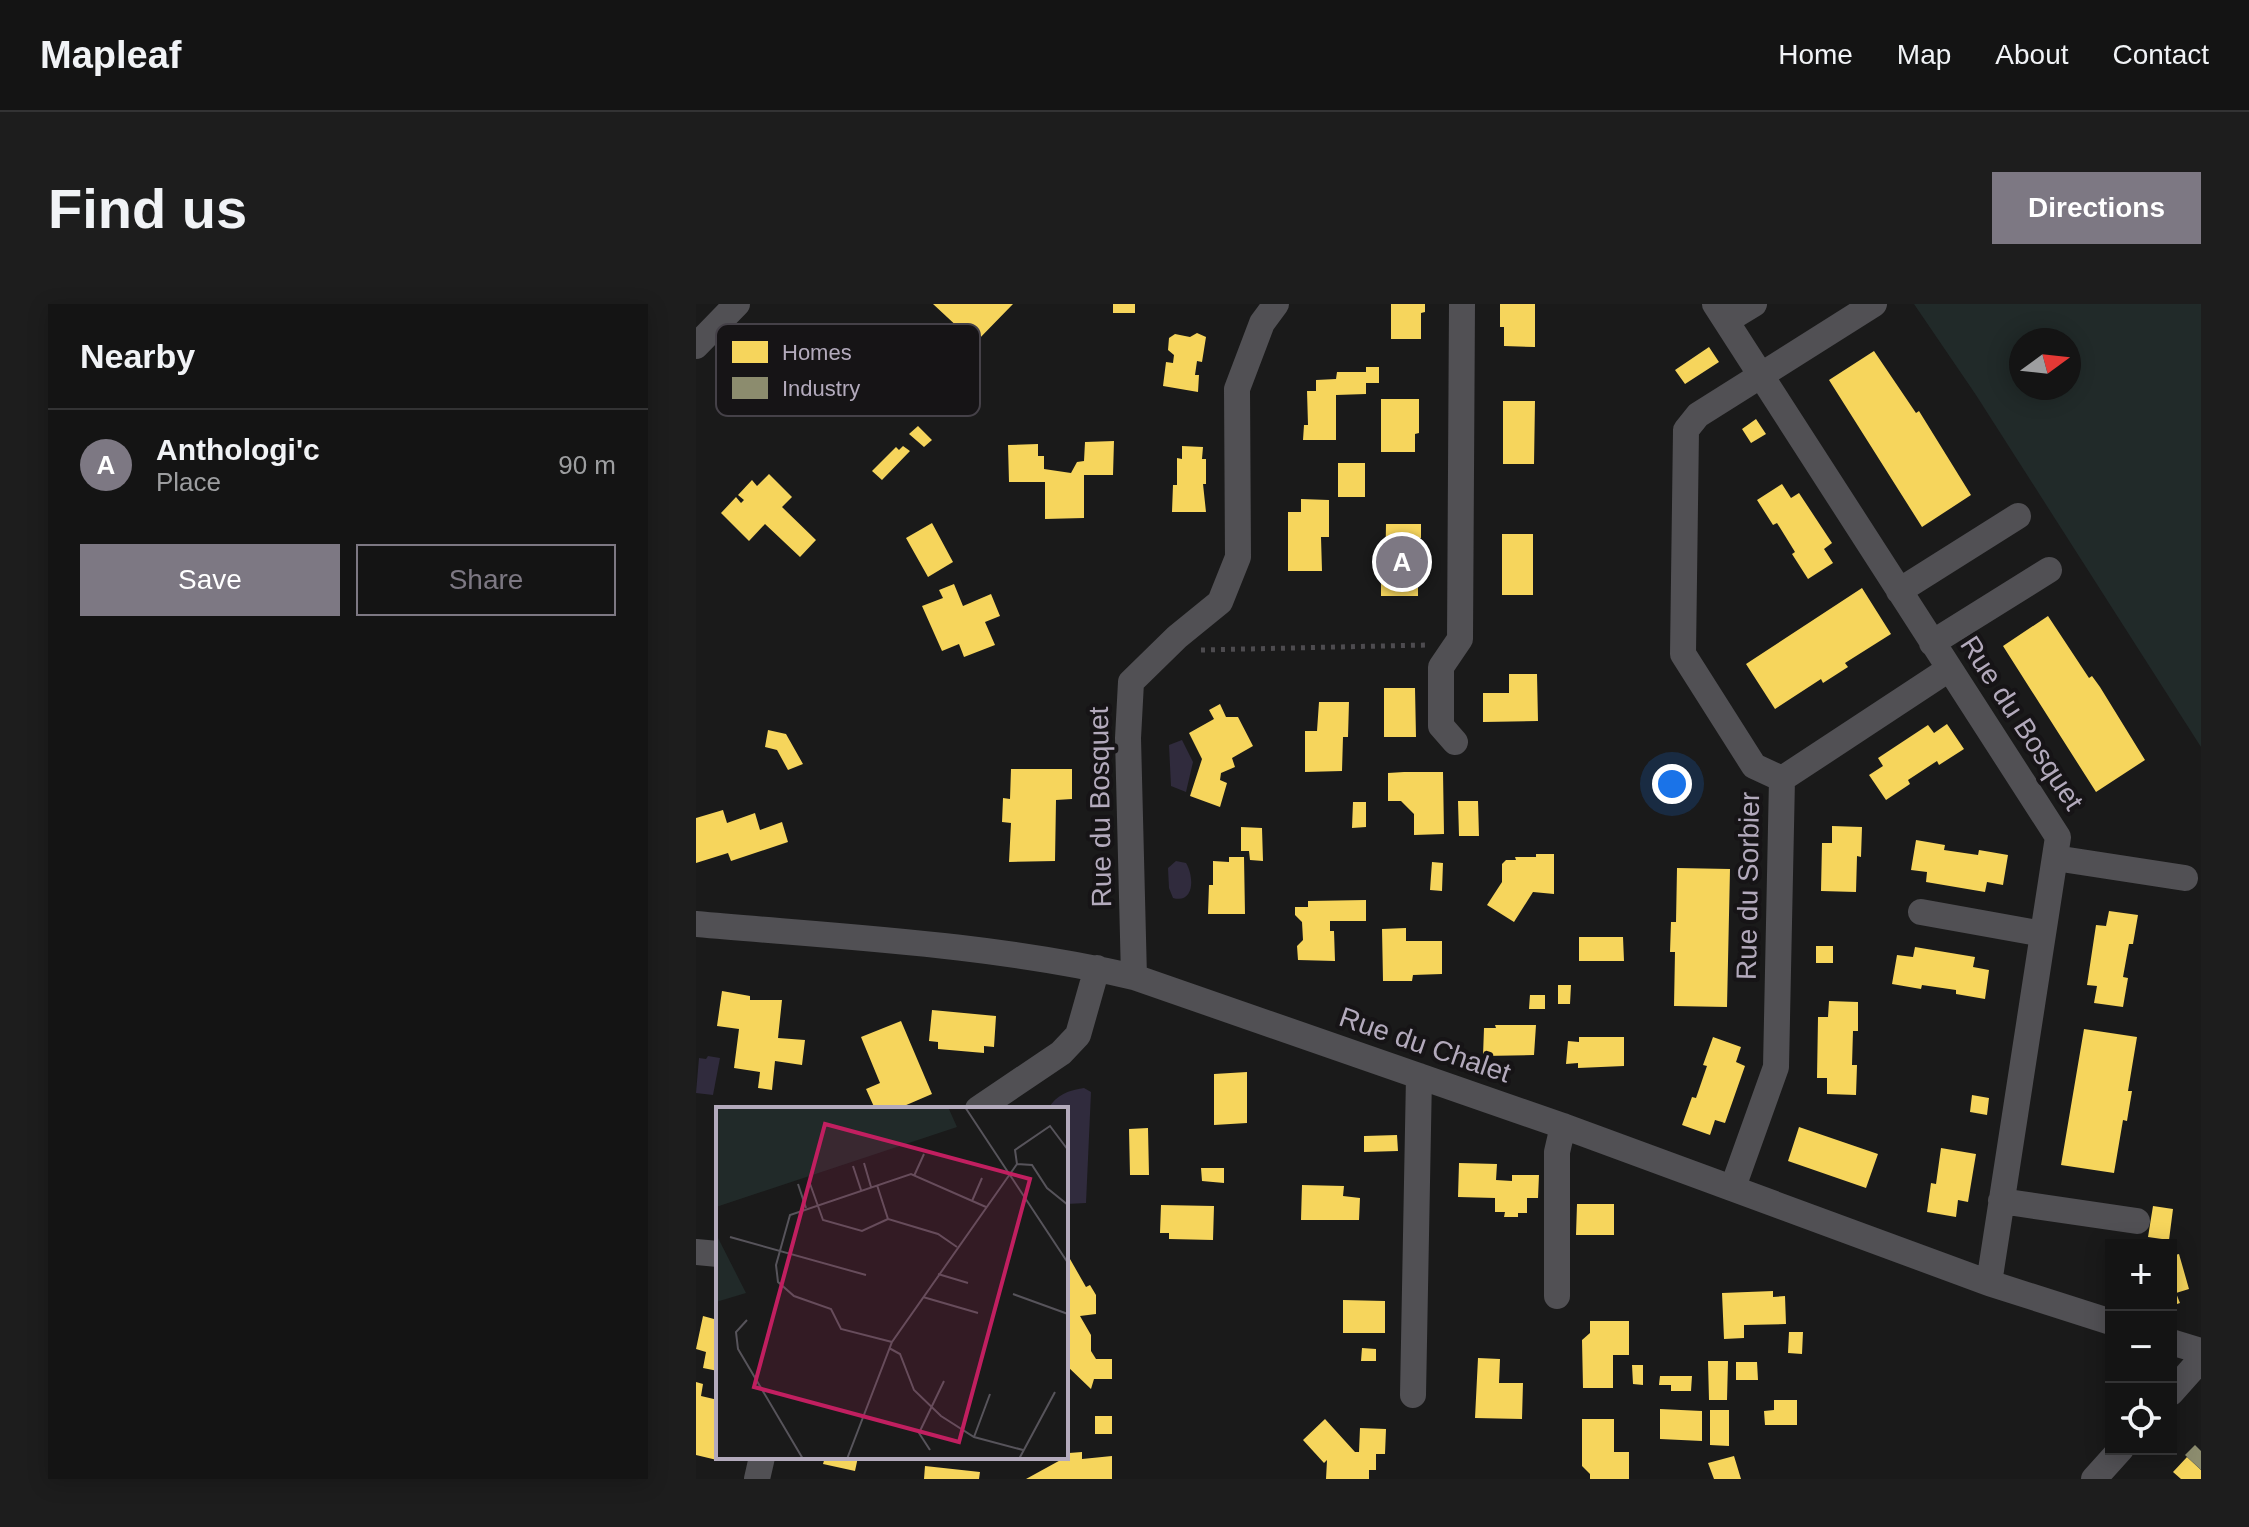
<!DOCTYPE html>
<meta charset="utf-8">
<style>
body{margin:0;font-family:Arial,sans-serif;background:#1d1d1d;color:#f1f3f6}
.controls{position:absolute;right:24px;bottom:24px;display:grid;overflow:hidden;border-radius:0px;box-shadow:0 4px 20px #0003}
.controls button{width:72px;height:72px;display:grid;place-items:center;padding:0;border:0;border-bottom:2px solid #333334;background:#141414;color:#f1f3f6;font:40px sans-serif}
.compass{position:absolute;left:1313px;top:24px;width:72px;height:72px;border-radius:50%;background:#141414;box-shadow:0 4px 20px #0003;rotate:75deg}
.you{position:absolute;left:976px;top:480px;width:28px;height:28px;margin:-20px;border:6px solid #fff;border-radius:50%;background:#1a73e8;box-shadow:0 0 0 12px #1a73e833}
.badge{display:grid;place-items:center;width:52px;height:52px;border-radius:50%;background:#7d7883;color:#fff;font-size:26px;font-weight:700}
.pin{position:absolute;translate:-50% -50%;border:4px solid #fff;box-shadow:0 2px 8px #0006}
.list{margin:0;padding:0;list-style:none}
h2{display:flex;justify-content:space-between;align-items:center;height:104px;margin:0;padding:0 32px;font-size:34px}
h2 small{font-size:26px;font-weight:400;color:#9d9ea0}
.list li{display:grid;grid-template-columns:52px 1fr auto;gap:24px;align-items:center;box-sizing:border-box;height:112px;padding:0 32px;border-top:2px solid #333334}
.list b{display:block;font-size:30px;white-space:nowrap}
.list p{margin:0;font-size:26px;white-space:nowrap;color:#9d9ea0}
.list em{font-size:26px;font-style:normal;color:#9d9ea0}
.actions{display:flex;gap:16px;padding:24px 32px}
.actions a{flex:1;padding:18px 0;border:2px solid #7d7883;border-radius:0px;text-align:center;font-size:28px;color:#7d7883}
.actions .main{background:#7d7883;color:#fff}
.icon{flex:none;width:44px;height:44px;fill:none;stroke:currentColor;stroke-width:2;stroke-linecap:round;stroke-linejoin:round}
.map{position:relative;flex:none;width:1505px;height:1175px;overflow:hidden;border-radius:0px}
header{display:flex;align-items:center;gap:48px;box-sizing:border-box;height:112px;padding:0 40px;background:#141414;border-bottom:2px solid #333334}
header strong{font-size:38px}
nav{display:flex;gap:44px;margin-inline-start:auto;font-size:28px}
.intro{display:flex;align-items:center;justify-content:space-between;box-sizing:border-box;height:192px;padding:0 48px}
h1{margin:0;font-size:56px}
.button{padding:20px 36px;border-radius:0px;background:#7d7883;color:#fff;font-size:28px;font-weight:700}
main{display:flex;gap:48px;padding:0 48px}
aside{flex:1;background:#141414;border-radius:0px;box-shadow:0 4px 20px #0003}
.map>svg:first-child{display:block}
.green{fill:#212a29;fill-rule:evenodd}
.water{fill:#302b3d}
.homes{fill:#f6d55c}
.industry{fill:#8c8c6e}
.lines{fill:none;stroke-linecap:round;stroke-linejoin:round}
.path{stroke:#4d4b4f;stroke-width:5;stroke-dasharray:4 6;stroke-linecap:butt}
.minor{stroke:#515054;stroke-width:26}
.labels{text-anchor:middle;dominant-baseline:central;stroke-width:8;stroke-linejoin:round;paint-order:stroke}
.street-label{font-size:28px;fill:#b3aabc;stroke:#161416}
.inset-road{fill:none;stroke:#57545b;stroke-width:2}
.view{fill:#c11f60;fill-opacity:0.15;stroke:#c11f60;stroke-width:4}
.inset-edge{fill:none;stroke:#b3aabc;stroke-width:4}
.key{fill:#161416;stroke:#454148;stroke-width:2}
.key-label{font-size:22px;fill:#b3aabc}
</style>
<header>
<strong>Mapleaf</strong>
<nav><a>Home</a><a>Map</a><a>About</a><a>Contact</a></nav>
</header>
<div class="intro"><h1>Find us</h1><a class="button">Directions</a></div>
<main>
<aside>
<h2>Nearby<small></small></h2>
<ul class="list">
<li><span class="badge">A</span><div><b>Anthologi'c</b><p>Place</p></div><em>90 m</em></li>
</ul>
<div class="actions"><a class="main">Save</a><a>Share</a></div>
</aside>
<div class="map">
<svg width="1505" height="1175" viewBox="0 0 1505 1175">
<rect width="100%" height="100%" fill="#1a1a1a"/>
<path class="green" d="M 1218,0 L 1505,0 L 1505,443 L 1280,91 ZM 1325,36 L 1373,36 L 1373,84 L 1325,84 Z"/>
<path class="water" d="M 486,436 L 497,458 L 490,488 L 475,482 L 473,441 Z
M 480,557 L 490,559 C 498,572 499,600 477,594 L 473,584 L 472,564 Z
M 12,752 L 24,754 L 17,791 L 0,789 L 3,754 L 10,755 Z
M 388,784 L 395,788 L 390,899 L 370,900 L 370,805 L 352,805 C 360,791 373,786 388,784 Z"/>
<path class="homes" d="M 237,0 L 317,0 L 279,39 Z
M 417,0 L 439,0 L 439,9 L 417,9 Z
M 695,0 L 729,0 L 729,8 L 725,9 L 725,35 L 695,35 Z
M 804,0 L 839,0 L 839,43 L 808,42 L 808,23 L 804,23 Z
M 501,29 L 510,33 L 506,58 L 501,57 L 499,71 L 503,71 L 502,88 L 467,82 L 470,58 L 477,59 L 478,51 L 472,46 L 473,34 L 479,30 L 494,33 Z
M 1013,43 L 1023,58 L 989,80 L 979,66 Z
M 1178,47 L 1220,109 L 1223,107 L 1275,191 L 1226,223 L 1133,76 Z
M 670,63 L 683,63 L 683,79 L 670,79 L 670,90 L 640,91 L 640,136 L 607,136 L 608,121 L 612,121 L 611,87 L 620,87 L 620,76 L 640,75 L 641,68 L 670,68 Z
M 685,95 L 723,95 L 723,129 L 719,130 L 719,148 L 685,148 Z
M 807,97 L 839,97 L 838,160 L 807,160 Z
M 1060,115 L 1070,130 L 1055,139 L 1046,125 Z
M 222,122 L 236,136 L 228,143 L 213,130 Z
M 418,137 L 417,171 L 388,171 L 388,214 L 349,215 L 349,178 L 313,178 L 312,141 L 342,140 L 342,152 L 348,152 L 348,165 L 375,169 L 381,158 L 388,157 L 389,138 Z
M 207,142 L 214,147 L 186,176 L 176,167 L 200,143 L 203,146 Z
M 486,142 L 507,143 L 506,155 L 510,155 L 510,180 L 507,180 L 510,208 L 476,208 L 477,181 L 481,181 L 481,154 L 486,155 Z
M 642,159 L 669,159 L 669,193 L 642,193 Z
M 73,170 L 96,193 L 86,203 L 120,236 L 104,253 L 69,220 L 53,237 L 25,209 L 40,193 L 45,199 L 48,196 L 42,191 L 56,176 L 61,182 Z
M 1086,180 L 1095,194 L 1103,189 L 1136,239 L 1128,245 L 1137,259 L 1112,275 L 1096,250 L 1099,248 L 1081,219 L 1077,221 L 1061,196 Z
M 605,195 L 633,196 L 633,233 L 625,233 L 626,267 L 592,267 L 592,208 L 605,208 Z
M 236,219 L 257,258 L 232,273 L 210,234 Z
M 690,220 L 725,220 L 725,234 L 722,234 L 722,264 L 725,264 L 725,272 L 722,272 L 722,292 L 685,292 L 685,278 L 689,278 Z
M 806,230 L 837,230 L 837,291 L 806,291 Z
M 258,280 L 267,302 L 295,290 L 304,312 L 289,318 L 299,341 L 268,353 L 263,340 L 246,347 L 226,302 L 247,294 L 243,286 Z
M 1166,284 L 1195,330 L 1149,359 L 1152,363 L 1127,379 L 1125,375 L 1079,405 L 1050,360 Z
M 1352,312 L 1393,374 L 1396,372 L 1404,383 L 1449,456 L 1400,488 L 1307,342 Z
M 813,370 L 841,370 L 842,417 L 787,418 L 787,389 L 813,389 Z
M 688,384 L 719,384 L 720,433 L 688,433 Z
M 623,398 L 653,398 L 652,433 L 647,433 L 646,467 L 609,468 L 609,427 L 621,427 Z
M 524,400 L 530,413 L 542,413 L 557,442 L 536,454 L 539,463 L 525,469 L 524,476 L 531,479 L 524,503 L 494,492 L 506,455 L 493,429 L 518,415 L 513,406 Z
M 1251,420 L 1268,445 L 1243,461 L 1241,457 L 1212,476 L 1214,480 L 1190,496 L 1173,471 L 1187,462 L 1182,454 L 1232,421 L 1238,429 Z
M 72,426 L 90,430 L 107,460 L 92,466 L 81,446 L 69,443 Z
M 315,465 L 376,465 L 376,495 L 360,496 L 359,557 L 313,558 L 315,519 L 306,518 L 307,494 L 314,495 Z
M 708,468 L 747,468 L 748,530 L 718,531 L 718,510 L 705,497 L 692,497 L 692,469 Z
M 762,497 L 782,497 L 783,532 L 763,532 Z
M 657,498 L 670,498 L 670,523 L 656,524 Z
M 27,506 L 31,519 L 59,509 L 64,526 L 86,518 L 92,538 L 35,557 L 32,549 L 0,559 L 0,514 Z
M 1136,522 L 1166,523 L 1165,553 L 1161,552 L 1160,588 L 1125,587 L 1126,539 L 1136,539 Z
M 545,523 L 566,524 L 567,557 L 554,556 L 553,547 L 545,547 Z
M 1220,536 L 1249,541 L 1248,546 L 1282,551 L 1283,546 L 1312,551 L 1307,581 L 1291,578 L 1289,588 L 1230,578 L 1231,568 L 1215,566 Z
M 840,550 L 858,550 L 858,590 L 837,588 L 818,618 L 791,601 L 806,578 L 806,560 L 810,556 L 820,556 L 819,553 L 840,553 Z
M 533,553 L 548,553 L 549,610 L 512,610 L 513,581 L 517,581 L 517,557 L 533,558 Z
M 736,558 L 747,559 L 746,587 L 734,586 Z
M 981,564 L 1034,565 L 1031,703 L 978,702 L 979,648 L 974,648 L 975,618 L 980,618 Z
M 670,596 L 670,617 L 634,617 L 634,627 L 638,627 L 639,657 L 602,656 L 601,642 L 607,636 L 606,618 L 599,611 L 599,603 L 612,603 L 612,597 Z
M 1413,607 L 1442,611 L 1437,640 L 1433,640 L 1427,673 L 1432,674 L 1427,703 L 1398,699 L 1401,682 L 1391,681 L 1400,621 L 1410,622 Z
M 710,624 L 710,637 L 746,637 L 746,670 L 717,671 L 716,677 L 687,677 L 686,625 Z
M 883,633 L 927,633 L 928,657 L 883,657 Z
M 1120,642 L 1137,642 L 1137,659 L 1120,659 Z
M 1219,643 L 1279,653 L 1277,663 L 1293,666 L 1289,695 L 1260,690 L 1260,686 L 1226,681 L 1225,685 L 1196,680 L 1201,651 L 1217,653 Z
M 862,681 L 875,681 L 874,700 L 862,700 Z
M 26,687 L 54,692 L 54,696 L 86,696 L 82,734 L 109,736 L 106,761 L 79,757 L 76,786 L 62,784 L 64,768 L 38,764 L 43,725 L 21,722 Z
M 834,691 L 849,691 L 849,705 L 833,705 Z
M 1133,697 L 1162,698 L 1162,727 L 1157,727 L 1156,761 L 1161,761 L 1160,791 L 1131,790 L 1131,774 L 1121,774 L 1122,713 L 1132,713 Z
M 236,706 L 300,712 L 298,743 L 288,742 L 288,749 L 242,745 L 242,738 L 233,737 Z
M 205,717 L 236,790 L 201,805 L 179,805 L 170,785 L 184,779 L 165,733 Z
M 799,721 L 840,721 L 838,751 L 787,752 L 788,724 L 800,724 Z
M 1388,725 L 1441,733 L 1432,787 L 1436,787 L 1431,817 L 1427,816 L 1418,869 L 1365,861 Z
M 883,733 L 928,733 L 928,762 L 882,764 L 882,759 L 870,760 L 872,737 L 883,738 Z
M 1017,733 L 1045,743 L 1040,758 L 1049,762 L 1029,819 L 1019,816 L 1014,831 L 986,821 L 996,793 L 1000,794 L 1011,762 L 1007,761 Z
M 551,768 L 551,819 L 518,821 L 518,770 Z
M 1276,791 L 1293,794 L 1291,811 L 1274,808 Z
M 1103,823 L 1182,850 L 1170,884 L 1092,857 Z
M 452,824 L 453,871 L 434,871 L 433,825 Z
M 701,831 L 702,847 L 668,848 L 668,832 Z
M 1245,844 L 1280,850 L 1272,898 L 1262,896 L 1260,913 L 1231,908 L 1235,879 L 1240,880 Z
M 763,859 L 801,860 L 800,876 L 816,877 L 816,871 L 843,871 L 842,894 L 831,894 L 831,909 L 822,909 L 822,913 L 808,913 L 809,908 L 799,908 L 799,894 L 762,893 Z
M 505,864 L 528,864 L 528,879 L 506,877 Z
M 606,881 L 648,882 L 647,892 L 664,894 L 663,916 L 605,916 Z
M 881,900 L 918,900 L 918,931 L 880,931 Z
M 465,901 L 518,902 L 517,936 L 473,935 L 473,929 L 464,929 Z
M 1457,902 L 1477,905 L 1473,936 L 1452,933 Z
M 370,948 L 390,983 L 394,981 L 400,991 L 400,1010 L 384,1012 L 395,1031 L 395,1047 L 400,1055 L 416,1055 L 416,1075 L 398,1075 L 395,1085 L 370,1061 Z
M 1483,950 L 1493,985 L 1480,989 L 1484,999 L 1475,1002 L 1475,952 Z
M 1077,987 L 1077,993 L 1089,992 L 1090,1020 L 1048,1021 L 1048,1034 L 1028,1035 L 1026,989 Z
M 647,996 L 689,997 L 689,1029 L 647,1029 Z
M 21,1005 L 22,1005 L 22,1067 L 7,1064 L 10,1048 L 0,1045 L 7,1012 L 18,1015 Z
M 894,1017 L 933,1017 L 933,1051 L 917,1051 L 917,1084 L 887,1084 L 886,1036 L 894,1029 Z
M 1093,1028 L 1107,1028 L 1106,1050 L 1092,1049 Z
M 666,1044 L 680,1045 L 680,1057 L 665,1057 Z
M 782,1054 L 804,1055 L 803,1079 L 827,1079 L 826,1115 L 779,1114 Z
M 1012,1057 L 1032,1057 L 1031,1096 L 1013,1096 Z
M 1040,1058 L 1061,1058 L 1062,1076 L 1040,1076 Z
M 936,1061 L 947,1061 L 947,1081 L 937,1080 Z
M 964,1072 L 996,1072 L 995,1087 L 975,1087 L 975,1081 L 963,1081 Z
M 0,1078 L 7,1080 L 5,1092 L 22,1096 L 22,1153 L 26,1153 L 25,1157 L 0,1151 Z
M 1078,1096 L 1101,1096 L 1101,1121 L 1069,1121 L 1068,1107 L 1078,1106 Z
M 964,1105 L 1006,1107 L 1006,1137 L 964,1135 Z
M 1014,1106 L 1033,1106 L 1033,1142 L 1014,1141 Z
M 399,1112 L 416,1112 L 416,1130 L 399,1130 Z
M 629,1115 L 659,1148 L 663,1148 L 664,1124 L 690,1125 L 689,1150 L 680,1150 L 680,1166 L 673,1166 L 673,1175 L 630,1175 L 631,1156 L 628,1159 L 607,1136 Z
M 886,1115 L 918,1115 L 918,1148 L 933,1148 L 933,1175 L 894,1175 L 894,1170 L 886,1162 Z
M 386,1148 L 386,1155 L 416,1152 L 416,1175 L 330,1175 L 370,1153 L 373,1149 Z
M 1038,1152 L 1045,1175 L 1018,1175 L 1012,1159 Z
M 129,1153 L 162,1153 L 159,1167 L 127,1160 Z
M 1491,1153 L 1505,1166 L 1505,1175 L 1485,1175 L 1477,1168 Z
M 229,1162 L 284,1168 L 283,1175 L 228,1175 Z"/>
<path class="industry" d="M 1499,1141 L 1505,1147 L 1505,1166 L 1489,1151 Z"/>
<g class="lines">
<path class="path" d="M 505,346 L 731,341"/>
<path class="minor" d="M 1019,0 L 1362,533 L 1293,979
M 1030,17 L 1058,0
M 0,42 L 41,0
M 1203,287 L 1322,212
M 1236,339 L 1353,266
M 759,438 L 745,422 L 745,363 L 764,335 L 766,0
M 1086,475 L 1058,462 L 987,350 L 990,126 L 1002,111 L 1178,0
M 1359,554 L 1489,574
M 1225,608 L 1347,630
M 0,620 C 145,633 296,640 438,673 L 867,822 L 1293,979 L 1415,1018
M 438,673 L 432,434 L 435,378 L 481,333 L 524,298 L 542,253 L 541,85 L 566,19 L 580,0
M 282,805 L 365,749 L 382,731 L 401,664
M 1037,883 L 1080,763 L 1086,475 L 1253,365
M 1305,897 L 1441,917
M 0,948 L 22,950
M 861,992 L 861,848 L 867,822
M 1475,1038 L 1505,1047
M 1475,1089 L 1505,1055
M 717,1091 L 723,772
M 61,1175 L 66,1153
M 1398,1175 L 1425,1145"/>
</g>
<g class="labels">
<g class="street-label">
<text transform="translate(1326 419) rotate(57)">Rue du Bosquet</text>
<text transform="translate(404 503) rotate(-91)">Rue du Bosquet</text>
<text transform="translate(1052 582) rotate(-89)">Rue du Sorbier</text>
<text transform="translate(729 741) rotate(19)">Rue du Chalet</text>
</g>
</g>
<g transform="translate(20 803)">
<rect width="352" height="352" fill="#1a1a1a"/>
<path d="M 0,0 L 232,0 L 241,20 L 0,100 ZM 0,127 L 30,186 L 0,195 Z" fill="#212a29"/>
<path class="inset-road" d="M 249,0 L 352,156M 148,56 L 155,80M 301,57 L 316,58 L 331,81 L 352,98M 137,59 L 145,83M 198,69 L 208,47M 93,74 L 107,113 L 146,124 L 172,112M 82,77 L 90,101M 161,78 L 172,112 L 222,127 L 241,140M 256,94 L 266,71M 14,130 L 150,168M 222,167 L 252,176M 297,187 L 352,207M 207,190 L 262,206M 31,213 L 20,225 L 22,242 L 87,352M 176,235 L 125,222 L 115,202 L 78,189 L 62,175 L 60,158 L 74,108 L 195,67 L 270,100M 173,241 L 184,247 L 198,283 L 225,309 L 258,330 L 307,343M 258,330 L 274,287M 214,343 L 203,326 L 228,274M 131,352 L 176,235 L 301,57 L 299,43 L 334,19 L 352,43M 303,352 L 339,285"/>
<path class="view" d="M 109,17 L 314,72 L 243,335 L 38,280 Z"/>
<rect width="352" height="352" class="inset-edge"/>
</g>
<rect x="20" y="20" width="264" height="92" rx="12" class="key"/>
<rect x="36" y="37" width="36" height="22" fill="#f6d55c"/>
<rect x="36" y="73" width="36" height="22" fill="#8c8c6e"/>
<g class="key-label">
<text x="86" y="56">Homes</text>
<text x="86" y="92">Industry</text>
</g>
</svg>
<div class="controls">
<button>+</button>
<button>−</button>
<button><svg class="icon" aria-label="locate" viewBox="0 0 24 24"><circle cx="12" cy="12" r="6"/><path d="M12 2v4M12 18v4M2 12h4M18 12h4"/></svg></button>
</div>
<svg class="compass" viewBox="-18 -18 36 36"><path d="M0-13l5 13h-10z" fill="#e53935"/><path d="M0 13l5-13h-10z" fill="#9d9ea0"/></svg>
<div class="you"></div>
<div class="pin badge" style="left:706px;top:258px">A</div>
</div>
</main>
